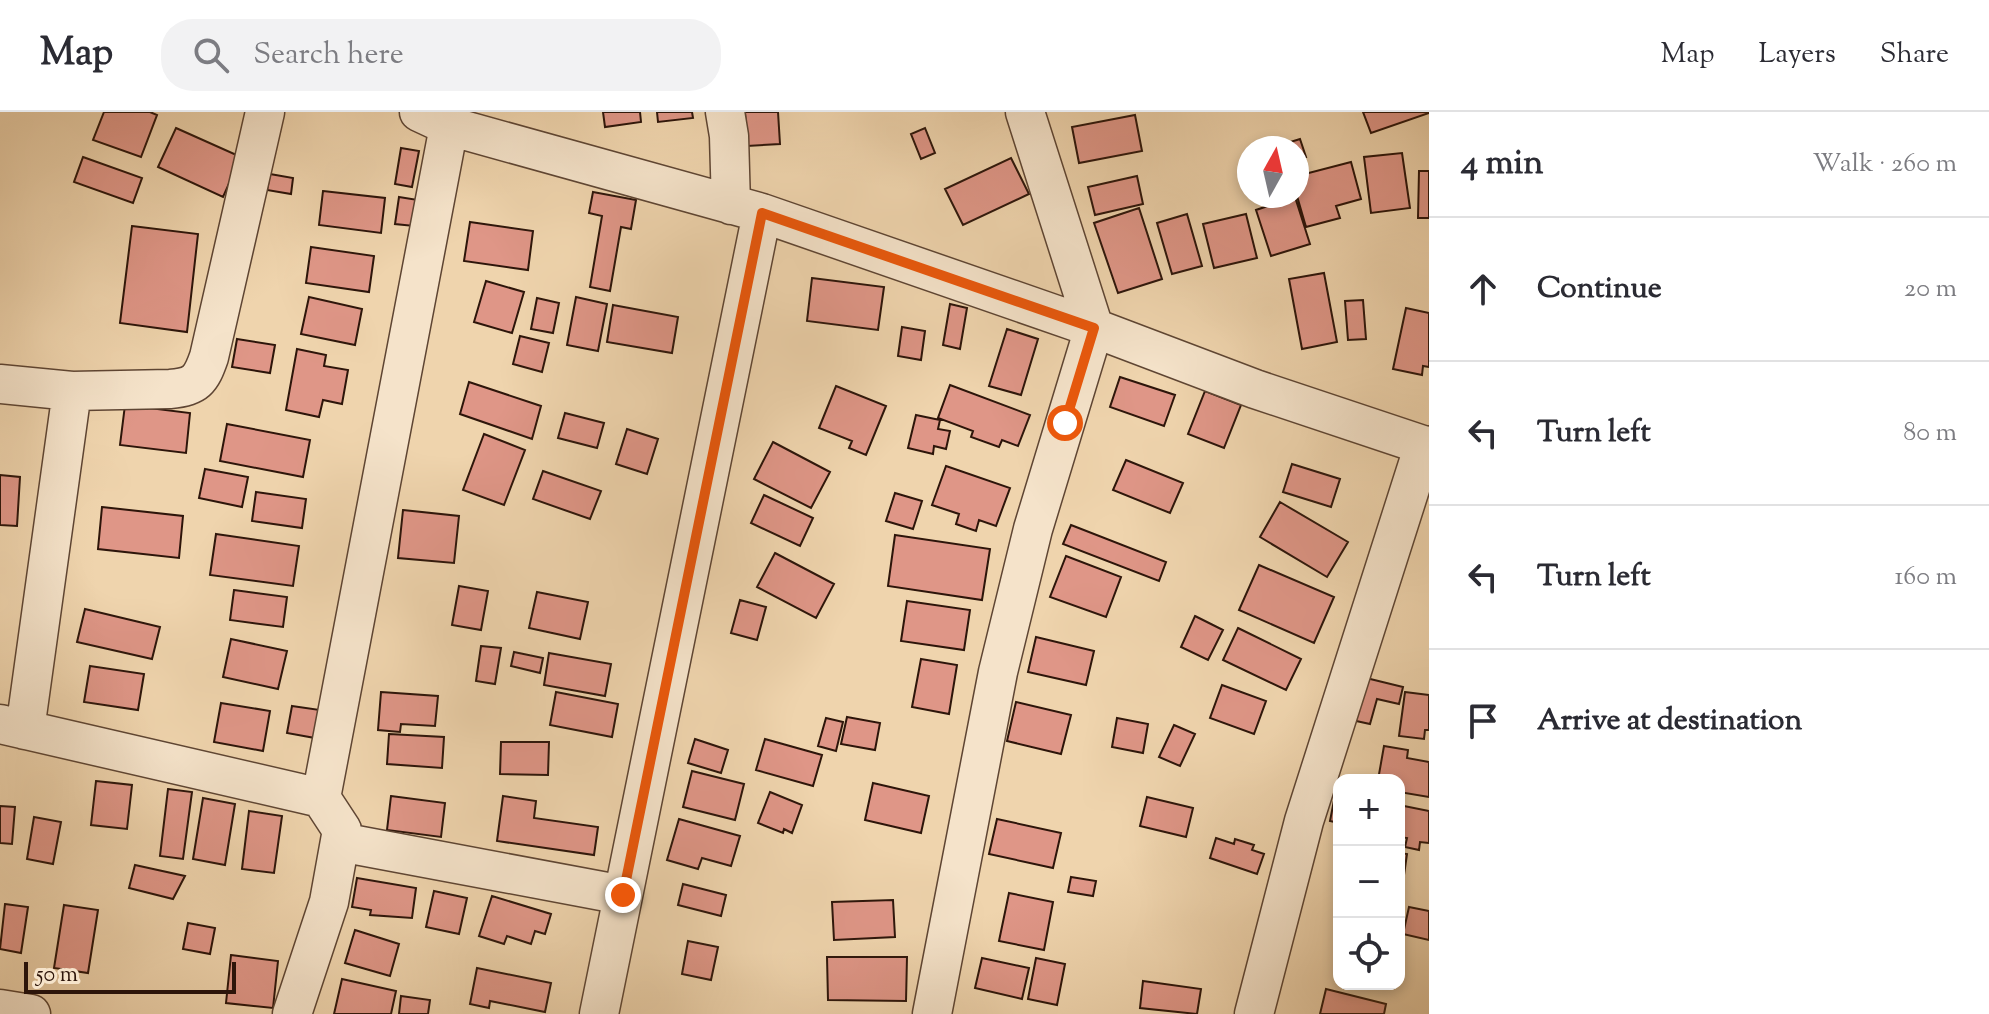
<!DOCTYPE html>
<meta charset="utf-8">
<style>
body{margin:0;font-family:"Sorts Mill Goudy",serif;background:#f2f2f3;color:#2b2b33}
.controls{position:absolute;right:24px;bottom:24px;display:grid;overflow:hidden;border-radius:16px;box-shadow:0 4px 12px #0003}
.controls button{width:72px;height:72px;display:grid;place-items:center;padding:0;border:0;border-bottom:2px solid #e1e1e2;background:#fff;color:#2b2b33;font:40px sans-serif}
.compass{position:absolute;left:1237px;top:24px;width:72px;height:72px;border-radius:50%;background:#fff;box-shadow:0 4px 12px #0003;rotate:8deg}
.scale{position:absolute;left:24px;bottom:20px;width:212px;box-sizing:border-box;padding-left:8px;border:4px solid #2d150a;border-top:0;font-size:22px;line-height:28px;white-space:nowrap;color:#2d150a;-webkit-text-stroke:6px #f5e3ca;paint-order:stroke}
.stop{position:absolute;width:24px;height:24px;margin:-18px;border:6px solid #ea580c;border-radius:50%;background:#fff}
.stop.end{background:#ea580c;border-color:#fff;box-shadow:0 2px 8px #0008}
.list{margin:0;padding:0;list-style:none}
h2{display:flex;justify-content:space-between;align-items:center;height:104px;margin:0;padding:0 32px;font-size:34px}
h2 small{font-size:26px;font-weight:400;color:#7c7c81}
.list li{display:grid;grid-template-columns:52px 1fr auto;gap:24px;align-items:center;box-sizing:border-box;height:144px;padding:0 32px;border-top:2px solid #e1e1e2}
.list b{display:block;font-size:30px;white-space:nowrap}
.list em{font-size:26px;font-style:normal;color:#7c7c81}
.icon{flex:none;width:44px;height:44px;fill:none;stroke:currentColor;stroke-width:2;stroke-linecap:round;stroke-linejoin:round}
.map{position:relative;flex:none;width:1429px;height:902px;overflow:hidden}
header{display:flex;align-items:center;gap:48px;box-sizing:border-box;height:112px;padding:0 40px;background:#fff;border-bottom:2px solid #e1e1e2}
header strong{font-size:38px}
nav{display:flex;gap:44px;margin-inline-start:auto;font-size:28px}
.search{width:560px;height:72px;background:#f2f2f3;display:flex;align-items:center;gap:20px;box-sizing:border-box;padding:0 28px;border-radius:32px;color:#7c7c81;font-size:30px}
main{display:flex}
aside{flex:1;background:#fff}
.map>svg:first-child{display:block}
.building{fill:#df9687;stroke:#2d150a;stroke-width:2}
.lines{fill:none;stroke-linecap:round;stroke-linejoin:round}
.minor-casing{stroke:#5e4533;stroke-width:41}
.minor{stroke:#f5e3ca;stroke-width:38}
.route{stroke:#ea580c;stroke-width:10}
</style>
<header>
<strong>Map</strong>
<div class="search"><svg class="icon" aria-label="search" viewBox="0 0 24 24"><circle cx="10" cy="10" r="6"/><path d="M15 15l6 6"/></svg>Search here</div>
<nav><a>Map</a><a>Layers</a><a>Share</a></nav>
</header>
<main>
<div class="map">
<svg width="1429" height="902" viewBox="0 0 1429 902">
<rect width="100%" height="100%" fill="#efd4ad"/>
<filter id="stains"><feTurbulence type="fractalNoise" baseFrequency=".0025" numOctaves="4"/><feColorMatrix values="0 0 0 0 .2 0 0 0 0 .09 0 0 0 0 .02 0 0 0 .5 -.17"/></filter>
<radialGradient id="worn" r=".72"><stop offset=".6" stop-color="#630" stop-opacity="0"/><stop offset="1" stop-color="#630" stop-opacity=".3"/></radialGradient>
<path class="building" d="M 104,0 L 150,0 L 157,3 L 141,45 L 93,28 Z
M 603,0 L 640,0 L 641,10 L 605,15 Z
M 657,0 L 692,0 L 693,6 L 658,10 Z
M 745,0 L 778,0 L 780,32 L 747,34 Z
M 1363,0 L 1429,0 L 1429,1 L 1371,21 Z
M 1135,3 L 1142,39 L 1079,51 L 1072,15 Z
M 176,16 L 241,45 L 223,85 L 158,55 Z
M 925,16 L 935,41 L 921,47 L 911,22 Z
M 1300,27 L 1306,45 L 1297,47 L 1297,36 L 1271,36 Z
M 401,36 L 419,39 L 412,75 L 395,72 Z
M 1402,41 L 1410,96 L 1371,101 L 1364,45 Z
M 83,45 L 142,66 L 133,91 L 74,70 Z
M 1011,46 L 1029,82 L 963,113 L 945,77 Z
M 1351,50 L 1361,87 L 1336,94 L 1340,106 L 1306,115 L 1297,84 L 1297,64 Z
M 1419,59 L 1429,59 L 1429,106 L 1418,106 Z
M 270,62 L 293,66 L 291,82 L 267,78 Z
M 1137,64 L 1143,92 L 1095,103 L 1088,75 Z
M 323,79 L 385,86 L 381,121 L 319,113 Z
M 593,80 L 636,88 L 631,117 L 621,115 L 610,179 L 590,175 L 602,104 L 589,101 Z
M 399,85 L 418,88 L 414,114 L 395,112 Z
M 1295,85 L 1310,132 L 1271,144 L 1256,98 Z
M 1139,96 L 1162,167 L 1118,181 L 1094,111 Z
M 1187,102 L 1202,154 L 1172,162 L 1157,111 Z
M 1246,102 L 1257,146 L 1214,156 L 1203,112 Z
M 470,110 L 533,119 L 528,158 L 464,149 Z
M 132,114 L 198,122 L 187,220 L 120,211 Z
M 311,135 L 374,144 L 369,180 L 306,171 Z
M 1324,161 L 1337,230 L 1302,237 L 1289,167 Z
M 812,166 L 884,175 L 878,218 L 807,209 Z
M 486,169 L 524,180 L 512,221 L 474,210 Z
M 309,185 L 362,197 L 355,233 L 301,222 Z
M 576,185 L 607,192 L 598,239 L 567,233 Z
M 537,186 L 559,191 L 553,221 L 531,217 Z
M 1363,188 L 1366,227 L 1348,228 L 1345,189 Z
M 950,192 L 967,196 L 960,237 L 943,233 Z
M 613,193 L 678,205 L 672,241 L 607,230 Z
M 1406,196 L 1429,201 L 1429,255 L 1423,254 L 1422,263 L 1393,257 Z
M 902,215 L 925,219 L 921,248 L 898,244 Z
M 1007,217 L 1038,227 L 1021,283 L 989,274 Z
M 520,224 L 549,231 L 542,260 L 513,252 Z
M 237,227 L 275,233 L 270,261 L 232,255 Z
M 297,237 L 326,243 L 324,254 L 348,258 L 342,292 L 323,288 L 319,305 L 286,298 Z
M 1120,265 L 1175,283 L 1164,314 L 1110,295 Z
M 469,270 L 541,294 L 532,327 L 460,302 Z
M 950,273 L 1030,303 L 1018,334 L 1002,328 L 999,335 L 971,325 L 973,319 L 938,306 Z
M 836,274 L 886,294 L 866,343 L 849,336 L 852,329 L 819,316 Z
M 1205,279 L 1241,293 L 1224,336 L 1188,322 Z
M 125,293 L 190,301 L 186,341 L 120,333 Z
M 565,301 L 604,311 L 597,336 L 558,326 Z
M 916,303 L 940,308 L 938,317 L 950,319 L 946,337 L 934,334 L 933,342 L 908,336 Z
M 227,312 L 310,328 L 303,365 L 220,349 Z
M 627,317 L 658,327 L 647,362 L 616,352 Z
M 484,322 L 525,338 L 504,393 L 463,378 Z
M 773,330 L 830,360 L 811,396 L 754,367 Z
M 1126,348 L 1183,371 L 1170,401 L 1113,378 Z
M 1292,352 L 1340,367 L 1331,395 L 1283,380 Z
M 946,354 L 1010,376 L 996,414 L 979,408 L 976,419 L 956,412 L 959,402 L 932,393 Z
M 205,357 L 248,365 L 242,395 L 199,386 Z
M 543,359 L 601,379 L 590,407 L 533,387 Z
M 0,363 L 20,365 L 17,414 L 0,413 Z
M 256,380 L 306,387 L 302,416 L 252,409 Z
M 895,381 L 922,389 L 913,417 L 886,409 Z
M 764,383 L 813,406 L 800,434 L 751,411 Z
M 1280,390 L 1348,430 L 1327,465 L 1260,425 Z
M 102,395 L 183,404 L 179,446 L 98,437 Z
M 403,398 L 459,404 L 454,451 L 398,446 Z
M 1071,413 L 1166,450 L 1159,469 L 1063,432 Z
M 216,422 L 299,434 L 293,474 L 210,463 Z
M 895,423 L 990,437 L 982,488 L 888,474 Z
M 775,441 L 834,472 L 816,506 L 757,475 Z
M 1066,444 L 1121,465 L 1106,505 L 1050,485 Z
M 1259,453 L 1334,485 L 1314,531 L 1239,498 Z
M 459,474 L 488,479 L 481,518 L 452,513 Z
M 234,478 L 287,485 L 283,515 L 230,508 Z
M 537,480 L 588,490 L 580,527 L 529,516 Z
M 740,488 L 766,495 L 757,528 L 731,521 Z
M 907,489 L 970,498 L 964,538 L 901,529 Z
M 85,497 L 160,515 L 152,547 L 77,530 Z
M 1195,504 L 1223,518 L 1208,548 L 1181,535 Z
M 1238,516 L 1301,547 L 1286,578 L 1223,548 Z
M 1036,525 L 1094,539 L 1086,573 L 1028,560 Z
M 231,527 L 287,539 L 278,577 L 223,565 Z
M 481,534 L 501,536 L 495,572 L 476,569 Z
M 514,540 L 543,546 L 540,561 L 511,554 Z
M 549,541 L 611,552 L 605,584 L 544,573 Z
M 921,547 L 957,553 L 949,602 L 912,595 Z
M 90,554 L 144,562 L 138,598 L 84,590 Z
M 1358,564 L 1403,575 L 1399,592 L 1377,587 L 1370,612 L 1347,607 Z
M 1222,573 L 1266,589 L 1254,622 L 1210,606 Z
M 381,580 L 438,584 L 435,614 L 401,612 L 400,620 L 378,618 Z
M 556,580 L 618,592 L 612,625 L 550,613 Z
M 1405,580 L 1429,583 L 1429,618 L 1425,618 L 1424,627 L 1399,624 Z
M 1016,590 L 1071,603 L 1061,642 L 1007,629 Z
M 221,591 L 270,599 L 263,639 L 214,630 Z
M 292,594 L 320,598 L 315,626 L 287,621 Z
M 847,605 L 880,611 L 875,638 L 841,632 Z
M 826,606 L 843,610 L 836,639 L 818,634 Z
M 1117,606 L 1148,612 L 1143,641 L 1112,635 Z
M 1174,613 L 1195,622 L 1180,654 L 1159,645 Z
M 389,622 L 444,625 L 442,656 L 387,652 Z
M 695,627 L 728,638 L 721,661 L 688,651 Z
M 765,627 L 822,643 L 813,674 L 756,658 Z
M 501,630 L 549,630 L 548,663 L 500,662 Z
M 1384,634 L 1408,638 L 1407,646 L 1429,650 L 1429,685 L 1399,680 L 1399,668 L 1378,668 Z
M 692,659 L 744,672 L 735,708 L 683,695 Z
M 96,669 L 132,673 L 127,717 L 91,713 Z
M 873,671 L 929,684 L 921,721 L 865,708 Z
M 1337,673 L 1339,674 L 1339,711 L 1330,709 Z
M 168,677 L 192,680 L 183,747 L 160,744 Z
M 770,680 L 802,693 L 792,721 L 784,717 L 783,721 L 758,711 Z
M 391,684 L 445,691 L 441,725 L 387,718 Z
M 503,684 L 536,689 L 534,706 L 598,715 L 594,743 L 497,729 Z
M 1147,685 L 1193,696 L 1186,725 L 1140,714 Z
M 203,686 L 235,692 L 225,753 L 193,747 Z
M 1399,693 L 1429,699 L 1429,731 L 1420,730 L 1419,738 L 1405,735 L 1407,726 L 1399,725 Z
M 0,694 L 15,695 L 12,732 L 0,731 Z
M 249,699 L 282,704 L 274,761 L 242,757 Z
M 34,705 L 61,710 L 53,752 L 27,747 Z
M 679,707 L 740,724 L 731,754 L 702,746 L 698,757 L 667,748 Z
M 997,707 L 1061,721 L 1053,756 L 989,742 Z
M 1216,726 L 1234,732 L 1235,727 L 1254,733 L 1252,738 L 1264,742 L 1257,762 L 1210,746 Z
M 1399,741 L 1407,742 L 1402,777 L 1399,777 Z
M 135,753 L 185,764 L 173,787 L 129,776 Z
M 1071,765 L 1096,769 L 1093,784 L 1068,780 Z
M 357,766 L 416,776 L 412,806 L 370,803 L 371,798 L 352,795 Z
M 683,772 L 726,783 L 721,804 L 678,793 Z
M 434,779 L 467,786 L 459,822 L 426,815 Z
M 1009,781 L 1053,790 L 1044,838 L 999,829 Z
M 492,784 L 551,802 L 545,822 L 535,819 L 531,832 L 507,824 L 504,832 L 479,824 Z
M 893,788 L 895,825 L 834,828 L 832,790 Z
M 5,792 L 28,795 L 21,841 L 0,837 Z
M 64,793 L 98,798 L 88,861 L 54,856 Z
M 1409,795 L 1429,799 L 1429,828 L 1403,822 Z
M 188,811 L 215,816 L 210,842 L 183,837 Z
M 355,818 L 399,832 L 390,864 L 345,851 Z
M 688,829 L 718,835 L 711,868 L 682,862 Z
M 231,843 L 278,849 L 273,896 L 226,891 Z
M 827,845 L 907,845 L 906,889 L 828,888 Z
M 982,846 L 1029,856 L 1022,887 L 975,876 Z
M 1036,846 L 1065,852 L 1057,893 L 1028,887 Z
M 477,856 L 551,871 L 545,900 L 490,889 L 489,896 L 470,892 Z
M 342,867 L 396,879 L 391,902 L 334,902 Z
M 1143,869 L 1201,877 L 1197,902 L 1140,896 Z
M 1326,877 L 1386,892 L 1384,902 L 1320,902 Z
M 401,884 L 430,888 L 428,902 L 399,902 Z"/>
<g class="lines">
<g class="minor-casing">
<path id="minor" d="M 419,0 L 449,14 L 762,101 L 1094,216 L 1255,277 L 1429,335
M 725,0 L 729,24 L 731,93
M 0,272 L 72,279 L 170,277 C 196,275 201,268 209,245 L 265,0
M 0,612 L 321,686 L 342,718 L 329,790 L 292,902
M 25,618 L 72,279
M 321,686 L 449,14
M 340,730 L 623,783
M 0,897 L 31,902
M 599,902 L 762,101
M 932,902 L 998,560 L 1033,417 L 1094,216 L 1025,0
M 1254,902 L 1304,709 L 1424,333"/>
</g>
<use href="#minor" class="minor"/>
</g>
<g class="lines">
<path class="route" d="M 623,783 L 762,101 L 1094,216 L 1065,311"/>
</g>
<rect width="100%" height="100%" filter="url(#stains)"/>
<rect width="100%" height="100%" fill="url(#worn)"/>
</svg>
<div class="controls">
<button>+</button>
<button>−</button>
<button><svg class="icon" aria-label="locate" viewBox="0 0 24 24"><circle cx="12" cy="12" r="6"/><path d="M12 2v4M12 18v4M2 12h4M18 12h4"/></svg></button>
</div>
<svg class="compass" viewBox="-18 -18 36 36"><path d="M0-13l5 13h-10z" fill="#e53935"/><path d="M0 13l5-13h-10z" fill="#7c7c81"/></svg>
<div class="scale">50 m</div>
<div class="stop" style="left:1065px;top:311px"></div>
<div class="stop end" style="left:623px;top:783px"></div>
</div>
<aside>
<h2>4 min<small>Walk · 260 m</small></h2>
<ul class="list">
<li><svg class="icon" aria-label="ahead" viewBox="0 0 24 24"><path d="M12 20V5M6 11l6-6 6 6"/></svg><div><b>Continue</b></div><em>20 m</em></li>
<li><svg class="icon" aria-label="left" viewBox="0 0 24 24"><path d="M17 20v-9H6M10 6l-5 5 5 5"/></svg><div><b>Turn left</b></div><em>80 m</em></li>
<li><svg class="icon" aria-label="left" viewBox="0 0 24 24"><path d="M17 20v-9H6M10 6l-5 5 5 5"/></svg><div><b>Turn left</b></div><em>160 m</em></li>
<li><svg class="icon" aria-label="arrive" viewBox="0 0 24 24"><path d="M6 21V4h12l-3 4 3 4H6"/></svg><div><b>Arrive at destination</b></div></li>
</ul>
</aside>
</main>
